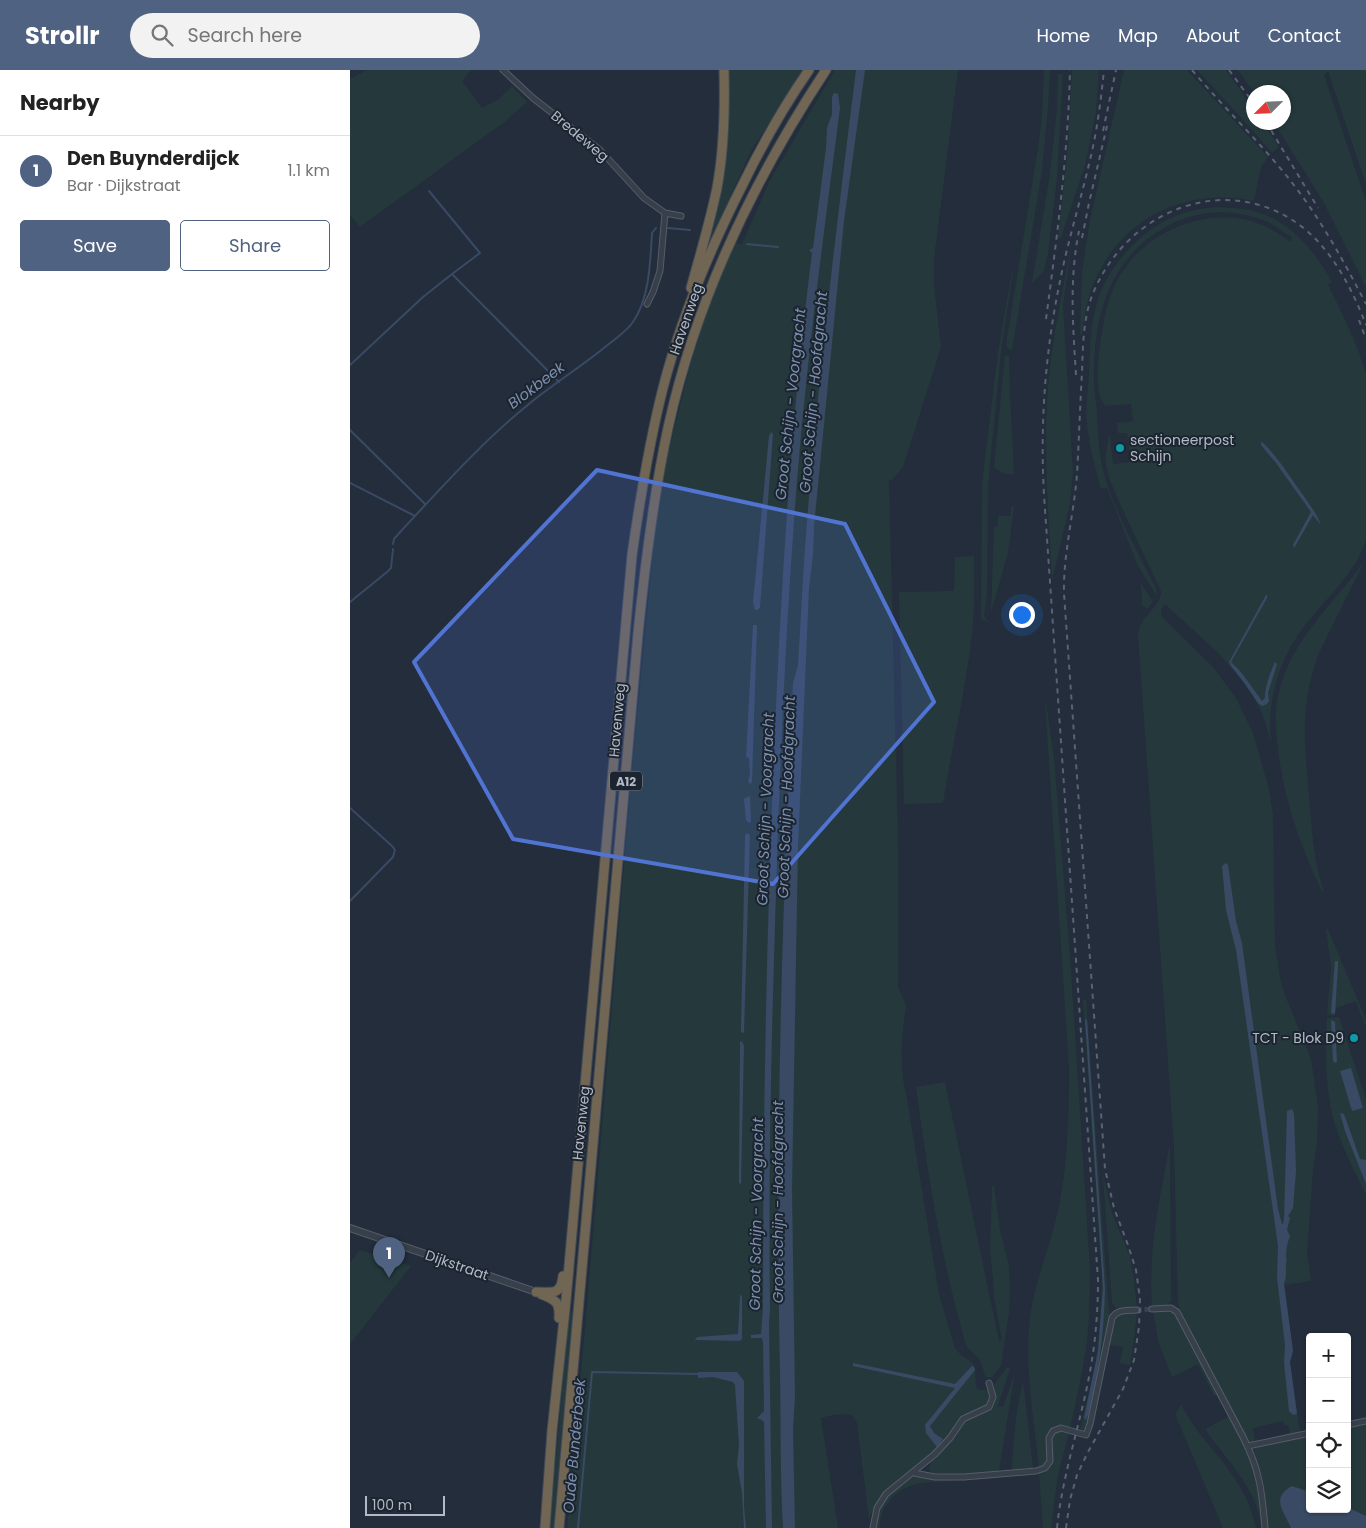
<!DOCTYPE html>
<meta charset="utf-8">
<style>
body{margin:0;font-family:Poppins,sans-serif;background:#f2f2f2;color:#222}
.controls{position:absolute;right:15px;bottom:15px;display:grid;overflow:hidden;border-radius:5px;box-shadow:0 1px 4px #0004}
.controls button{width:45px;height:45px;display:grid;place-items:center;padding:0;border:0;border-bottom:1px solid #e0e0e0;background:#fff;color:#222;font:25px sans-serif}
.compass{position:absolute;left:896px;top:15px;width:45px;height:45px;border-radius:50%;background:#fff;box-shadow:0 1px 4px #0004;rotate:246deg}
.scale{position:absolute;left:15px;bottom:12px;width:80px;box-sizing:border-box;padding-left:5px;border:2px solid #b2bac7;border-top:0;font-size:14px;line-height:18px;white-space:nowrap;color:#b2bac7;-webkit-text-stroke:4px #1c2430;paint-order:stroke}
.you{position:absolute;left:671px;top:544px;width:18px;height:18px;margin:-12px;border:4px solid #fff;border-radius:50%;background:#1a73e8;box-shadow:0 0 0 8px #1a73e833}
.badge{display:grid;place-items:center;width:32px;height:32px;border-radius:50%;background:#506281;color:#fff;font-size:16px;font-weight:700}
.pin{position:absolute;translate:-50% -41px;filter:drop-shadow(0 1px 2px #0008)}
.pin::after{content:'';position:absolute;top:26px;width:18px;height:15px;background:inherit;clip-path:polygon(0 0,100% 0,50% 100%)}
.list{margin:0;padding:0;list-style:none}
h2{display:flex;justify-content:space-between;align-items:center;height:65px;margin:0;padding:0 20px;font-size:21px}
h2 small{font-size:16px;font-weight:400;color:#767676}
.list li{display:grid;grid-template-columns:32px 1fr auto;gap:15px;align-items:center;box-sizing:border-box;height:70px;padding:0 20px;border-top:1px solid #e0e0e0}
.list b{display:block;font-size:19px;white-space:nowrap}
.list p{margin:0;font-size:16px;white-space:nowrap;color:#767676}
.list em{font-size:16px;font-style:normal;color:#767676}
.actions{display:flex;gap:10px;padding:15px 20px}
.actions a{flex:1;padding:11px 0;border:1px solid #506281;border-radius:5px;text-align:center;font-size:18px;color:#506281}
.actions .main{background:#506281;color:#fff}
.icon{flex:none;width:28px;height:28px;fill:none;stroke:currentColor;stroke-width:2;stroke-linecap:round;stroke-linejoin:round}
.map{position:relative;flex:none;width:1016px;height:1458px;overflow:hidden}
header{display:flex;align-items:center;gap:30px;box-sizing:border-box;height:70px;padding:0 25px;background:#506281;color:#fff}
header strong{font-size:24px}
nav{display:flex;gap:28px;margin-inline-start:auto;font-size:18px}
.search{width:350px;height:45px;background:#f2f2f2;display:flex;align-items:center;gap:12px;box-sizing:border-box;padding:0 18px;border-radius:28px;color:#767676;font-size:19px}
main{display:flex}
aside{flex:1;background:#fff}
.map>svg:first-child{display:block}
.green{fill:#25393c}
.water{fill:#394a64}
.lines{fill:none;stroke-linecap:round;stroke-linejoin:round}
.stream{stroke:#394a64;stroke-width:2}
.minor-tunnel{stroke:#384250;stroke-width:5;stroke-dasharray:5 2.5;stroke-linecap:butt}
.minor-casing{stroke:#555d69;stroke-width:7}
.tertiary-casing{stroke:#555d69;stroke-width:8}
.motorway-casing{stroke:#424a56;stroke-width:11}
.minor{stroke:#373f4b;stroke-width:5}
.tertiary{stroke:#373f4b;stroke-width:6}
.motorway{stroke:#716654;stroke-width:9}
.rail{stroke:#596372;stroke-width:2;stroke-dasharray:5 5;stroke-linecap:butt}
.marked{fill:#5174d2;fill-opacity:0.2;stroke:#5174d2;stroke-width:4;stroke-linejoin:round}
.culture-dot{fill:#0f9aa8;stroke:#1c2430;stroke-width:2}
.labels{text-anchor:middle;dominant-baseline:central;stroke-width:4;stroke-linejoin:round;paint-order:stroke}
.shield{fill:#1c2430;stroke:#858d9a;stroke-width:1}
.shield-label{font-size:12px;font-weight:bold;fill:#b2bac7}
.street-label{font-size:14px;fill:#b2bac7;stroke:#1c2430}
.poi-label{font-size:14px;fill:#b2bac7;stroke:#1c2430;text-anchor:start}
.water-label{font-size:15px;font-style:italic;fill:#7b90ae;stroke:#1c2430}
</style>
<header>
<strong>Strollr</strong>
<div class="search"><svg class="icon" aria-label="search" viewBox="0 0 24 24"><circle cx="10" cy="10" r="6"/><path d="M15 15l6 6"/></svg>Search here</div>
<nav><a>Home</a><a>Map</a><a>About</a><a>Contact</a></nav>
</header>
<main>
<aside>
<h2>Nearby<small></small></h2>
<ul class="list">
<li><span class="badge">1</span><div><b>Den Buynderdijck</b><p>Bar · Dijkstraat</p></div><em>1.1 km</em></li>
</ul>
<div class="actions"><a class="main">Save</a><a>Share</a></div>
</aside>
<div class="map">
<svg width="1016" height="1458" viewBox="0 0 1016 1458">
<rect width="100%" height="100%" fill="#232d3b"/>
<path class="green" d="M 17,0 L 72,0 L 73,1 L 75,0 L 121,0 L 112,11 L 132,38 L 148,30 L 162,16 L 177,32 L 157,50 L 10,157 L 0,145 L 0,9 Z
M 377,0 L 453,0 L 401,81 L 354,184 L 361,153 Z
M 485,0 L 608,0 L 584,188 L 584,216 L 591,277 L 553,397 L 542,410 L 539,410 L 548,773 L 548,915 C 549,923 555,929 556,937 C 551,968 549,998 557,1029 L 589,1224 L 605,1278 L 611,1285 L 623,1293 L 625,1300 L 626,1317 L 628,1320 L 638,1320 L 641,1327 L 639,1335 L 643,1336 L 645,1327 L 644,1315 L 657,1297 L 660,1299 L 648,1336 L 653,1337 L 663,1308 L 664,1308 L 649,1401 L 611,1404 L 583,1403 L 580,1401 L 579,1397 L 581,1392 L 577,1387 C 554,1405 529,1421 519,1450 L 507,1353 L 502,1345 C 492,1343 481,1345 471,1348 L 488,1458 L 217,1458 L 236,1248 L 282,699 L 305,462 L 318,384 L 340,296 L 355,248 L 384,173 L 392,174 L 419,112 Z
M 694,0 L 700,0 L 698,37 L 692,101 L 662,280 L 658,278 L 656,275 L 688,78 L 692,48 Z
M 722,0 L 749,0 L 746,42 L 735,95 L 711,168 L 708,167 L 718,79 Z
M 774,0 L 837,0 L 918,87 L 911,97 L 904,131 C 833,116 766,151 741,220 C 736,235 734,249 732,265 L 730,265 L 732,202 L 740,150 Z
M 847,0 L 876,0 L 903,38 L 904,52 L 913,53 L 929,77 L 922,83 L 898,55 Z
M 888,0 L 1016,0 L 1016,114 L 978,1 L 974,5 L 1016,132 L 1016,217 L 973,131 L 924,53 L 934,52 L 934,22 L 904,23 Z
M 708,4 L 713,4 L 707,107 L 698,183 L 694,201 L 682,213 L 700,104 L 707,38 Z
M 867,137 C 881,138 897,138 910,143 C 943,154 966,183 982,212 L 978,215 C 993,244 1006,272 1016,303 L 1016,471 C 1012,479 1009,488 1004,495 C 990,517 971,535 955,555 C 928,591 917,630 921,674 C 918,662 915,649 909,637 C 888,596 848,565 815,534 L 811,539 L 812,547 L 863,597 L 886,628 L 903,663 L 919,719 L 923,744 L 925,875 L 930,908 L 935,925 L 961,989 L 968,1036 L 967,1072 L 963,1100 L 957,1183 L 961,1211 L 934,1215 L 943,1281 L 940,1292 L 950,1362 L 940,1364 L 938,1355 L 935,1355 L 933,1351 L 903,1358 L 905,1371 L 900,1372 L 897,1370 L 831,1243 L 828,1233 L 824,1077 L 788,564 C 789,547 812,536 811,521 L 770,434 L 760,410 L 755,391 L 759,365 L 760,365 L 763,394 L 781,392 L 777,363 L 768,363 L 767,353 L 783,351 L 781,334 L 755,336 C 753,333 751,329 750,326 C 746,315 748,289 750,276 C 753,252 757,228 769,207 C 794,164 846,141 893,149 C 911,152 927,162 941,172 L 942,167 C 935,163 927,157 920,153 C 889,138 851,139 821,154 C 759,186 743,246 744,311 C 744,322 746,332 747,342 C 748,367 749,392 758,417 C 770,452 790,486 806,519 L 807,526 L 788,496 L 757,418 L 751,419 C 745,399 740,378 737,356 C 735,339 738,321 739,303 C 740,281 740,258 746,236 C 750,220 758,205 768,192 C 795,158 824,140 867,137 Z
M 722,171 L 713,236 L 723,402 L 720,433 L 702,511 C 699,447 693,382 698,318 C 702,268 713,220 722,171 Z
M 662,201 L 663,201 L 651,282 L 640,394 L 638,417 L 637,525 L 634,546 L 639,553 L 631,549 L 632,413 L 648,282 Z
M 655,285 L 659,287 L 660,324 L 664,404 C 656,404 651,404 644,397 Z
M 661,437 L 664,437 L 658,483 L 641,542 L 644,457 L 648,457 L 648,446 L 661,446 Z
M 624,486 C 624,511 625,537 622,563 C 616,620 602,676 593,733 L 554,734 L 549,522 L 604,521 L 605,487 Z
M 1014,492 L 970,581 C 949,631 955,675 959,727 C 962,759 963,791 974,821 L 972,822 C 949,772 932,726 927,670 C 926,658 925,644 927,632 C 930,615 936,597 945,582 C 963,550 992,522 1014,492 Z
M 791,513 L 803,532 L 797,539 L 792,535 Z
M 695,632 L 696,632 L 704,688 L 720,886 L 740,1200 C 739,1226 740,1252 736,1278 C 732,1305 726,1331 720,1358 C 713,1356 707,1355 701,1360 C 691,1368 700,1380 697,1390 C 696,1394 692,1396 689,1398 C 684,1348 674,1297 680,1247 C 685,1210 700,1177 708,1141 C 718,1095 719,1045 719,997 Z
M 978,859 L 1016,950 L 1016,957 L 1006,931 L 986,938 L 985,946 L 977,945 L 981,898 L 976,860 Z
M 733,930 L 736,930 L 759,1244 L 759,1252 L 738,1353 L 736,1359 L 730,1360 L 740,1318 L 746,1290 L 749,1261 L 752,1207 Z
M 989,947 L 1016,1029 L 1016,1125 C 1005,1102 993,1079 985,1055 C 975,1020 975,983 977,948 Z
M 595,1012 L 649,1271 L 652,1270 L 643,1222 L 644,1221 L 640,1179 L 642,1116 L 644,1116 L 650,1160 L 659,1196 L 660,1219 L 659,1243 L 651,1296 L 642,1307 L 636,1307 C 633,1301 633,1296 630,1291 C 627,1284 619,1282 616,1275 C 591,1189 578,1106 566,1017 Z
M 819,1077 L 820,1077 L 821,1226 L 821,1231 L 817,1235 L 802,1237 C 800,1206 802,1176 807,1145 C 810,1122 816,1100 819,1077 Z
M 753,1105 L 762,1143 L 780,1187 L 784,1209 L 787,1238 L 768,1239 L 764,1236 L 762,1232 Z
M 10,1180 L 61,1196 L 0,1274 L 0,1193 Z
M 816,1240 L 823,1243 L 826,1247 L 868,1324 L 864,1326 L 848,1294 L 822,1307 L 809,1274 L 803,1242 Z
M 219,1241 L 223,1243 L 204,1458 L 200,1458 Z
M 787,1243 L 783,1277 L 780,1295 L 770,1293 L 773,1277 L 759,1275 C 761,1267 761,1248 770,1244 C 775,1242 782,1243 787,1243 Z
M 673,1311 L 683,1398 L 662,1400 C 663,1370 666,1341 673,1311 Z
M 831,1335 C 838,1346 845,1358 853,1368 C 877,1397 898,1420 906,1458 L 873,1458 L 825,1344 Z
M 880,1346 L 902,1392 L 909,1414 L 913,1458 L 911,1458 C 908,1418 876,1390 855,1359 Z
M 1016,1354 L 1016,1458 L 917,1458 L 914,1414 L 905,1383 L 904,1379 L 906,1377 L 960,1365 L 960,1439 L 997,1439 L 997,1358 Z
M 711,1361 L 719,1363 L 708,1404 L 701,1458 L 693,1458 L 689,1403 C 712,1395 697,1379 704,1363 Z
M 562,1406 L 589,1409 L 603,1408 L 604,1411 C 581,1412 558,1410 541,1429 C 533,1438 530,1446 530,1458 L 526,1458 C 529,1432 542,1421 562,1406 Z"/>
<path class="water" d="M 506,0 L 515,0 L 494,151 L 464,456 L 463,485 L 459,518 L 448,777 L 442,1119 L 445,1327 L 443,1359 L 445,1458 L 433,1458 C 430,1407 431,1356 430,1305 C 425,1074 432,843 443,613 L 448,595 C 451,547 453,499 457,451 C 469,301 487,150 506,0 Z
M 484,23 L 488,24 L 490,38 C 474,162 457,286 447,411 C 437,538 431,665 427,792 C 422,942 418,1091 420,1240 L 419,1253 L 422,1458 L 416,1458 L 414,1352 L 412,1350 L 407,1348 L 414,1341 L 413,1273 L 412,1268 L 401,1268 L 401,1265 L 411,1264 L 413,1238 C 413,1061 416,884 423,707 C 430,532 440,357 462,183 L 459,180 L 463,178 L 476,78 L 477,58 L 482,44 L 482,27 Z
M 421,362 L 423,364 L 410,538 L 407,540 L 405,540 L 403,532 L 419,366 Z
M 912,372 C 928,387 940,407 953,425 C 959,434 967,444 971,455 L 963,445 L 944,478 L 943,475 L 961,442 L 926,393 L 911,375 L 911,373 Z
M 916,525 L 917,525 L 917,528 L 881,592 L 891,602 L 912,631 L 915,628 C 915,616 920,603 925,592 L 927,594 L 918,623 L 919,631 L 917,634 L 912,636 L 908,633 L 895,614 L 881,596 L 879,592 Z
M 403,555 L 406,555 L 407,556 L 402,712 L 400,714 L 398,711 L 400,705 L 399,688 L 396,687 Z
M 400,726 L 401,751 L 399,753 L 396,750 L 394,729 Z
M 397,763 L 400,765 L 394,962 L 393,963 L 391,962 L 391,959 L 395,768 L 395,765 Z
M 876,793 L 878,795 L 886,851 L 892,873 L 928,1139 L 932,1154 L 933,1154 L 934,1149 L 937,1041 L 942,1039 L 944,1044 L 946,1101 L 943,1138 L 938,1146 L 940,1148 L 937,1160 L 940,1166 C 937,1173 936,1181 936,1188 L 937,1190 C 934,1197 938,1206 934,1213 L 943,1281 L 940,1292 L 947,1344 L 943,1345 L 939,1341 L 934,1293 L 935,1275 L 927,1208 L 928,1176 L 886,880 L 876,840 L 872,796 Z
M 985,891 L 988,891 L 988,895 L 985,944 L 981,943 Z
M 735,949 L 737,950 L 755,1219 C 754,1255 751,1287 743,1323 C 741,1332 740,1342 736,1350 L 734,1348 L 748,1281 L 753,1218 Z
M 981,950 L 985,952 L 987,992 L 985,993 L 983,991 Z
M 392,971 L 394,976 L 391,1114 L 389,1113 L 389,1111 L 390,976 L 390,972 Z
M 1001,998 L 1013,1038 L 1002,1041 L 990,1001 Z
M 990,1043 L 994,1044 L 1010,1089 L 1016,1090 L 1016,1114 L 995,1061 Z
M 391,1225 L 392,1226 L 392,1269 L 390,1271 L 345,1270 L 347,1267 L 388,1264 L 390,1226 Z
M 503,1293 L 605,1314 L 622,1296 L 624,1297 L 625,1300 L 580,1356 L 584,1363 L 593,1369 L 587,1377 L 576,1363 L 575,1355 L 605,1318 L 503,1296 Z
M 348,1302 L 387,1302 L 394,1311 L 394,1436 L 396,1458 L 394,1458 L 392,1423 L 387,1394 L 389,1375 L 385,1315 L 383,1312 L 363,1307 L 348,1308 Z
M 942,1416 L 960,1422 L 960,1439 L 997,1439 L 997,1437 L 1016,1446 L 1016,1458 L 941,1458 C 934,1441 920,1428 942,1416 Z"/>
<g class="lines">
<path class="stream" d="M 79,121 L 130,183 L 102,204 L 209,312
M 318,158 L 340,160
M 397,174 L 428,177
M 0,295 L 73,227 L 102,204
M 0,360 L 75,434
M 0,413 L 65,446
M 43,474 L 44,469 L 52,460 C 93,416 133,371 179,334 C 203,314 231,297 255,277 C 265,269 276,262 283,252 C 300,227 300,192 302,163 L 306,158
M 0,532 L 37,502 L 41,498 L 43,479
M 0,738 L 42,776 L 45,780 L 43,787 L 0,831
M 228,1458 L 242,1302 L 349,1304"/>
<path class="minor-tunnel" d="M 787,1240 L 802,1239"/>
<g class="minor-casing">
<path id="minor" d="M 153,0 L 183,28 L 250,80 L 294,128 L 315,143 L 331,146
M 297,234 L 303,222 L 310,201 L 315,143
M 802,1239 L 821,1238 L 827,1242 L 893,1367 C 910,1400 912,1422 915,1458
M 997,1355 L 1016,1351
M 898,1376 L 960,1363
M 564,1403 L 585,1407 L 614,1407 L 686,1401 L 695,1398 L 700,1391 L 699,1368 L 703,1361 L 711,1358 L 736,1365 L 740,1354 L 762,1248 C 767,1239 777,1241 787,1240
M 523,1458 L 527,1438 L 536,1424 L 585,1384 L 600,1368 L 613,1349 L 639,1337 L 643,1327 L 639,1313"/>
</g>
<g class="tertiary-casing">
<path id="tertiary" d="M 0,1158 L 186,1222"/>
</g>
<g class="motorway-casing">
<path id="motorway" d="M 341,218 C 350,185 360,152 367,118 C 374,80 375,39 374,0
M 186,1222 C 202,1222 211,1226 213,1206
M 191,1224 C 205,1230 210,1231 209,1248
M 195,1458 L 202,1361 L 216,1230 L 282,485 C 290,429 299,373 313,318 C 331,248 360,179 393,114 C 412,75 434,36 459,0
M 209,1458 L 288,564 C 295,495 303,427 318,358 C 346,230 404,109 476,0"/>
</g>
<use href="#minor" class="minor"/>
<use href="#tertiary" class="tertiary"/>
<use href="#motorway" class="motorway"/>
<path class="rail" d="M 842,0 C 875,39 912,74 943,114 C 972,151 994,192 1016,234
M 879,0 L 904,34
M 916,52 L 968,138
M 753,61 L 766,0
M 732,168 L 739,133 L 757,56
M 696,249 C 707,167 718,84 720,0
M 1009,250 L 1016,269
M 726,305 C 723,257 719,209 729,161
M 707,1458 C 712,1408 728,1361 738,1312 C 745,1278 748,1244 748,1210 L 694,425 C 690,355 695,285 709,216 C 717,174 730,133 740,90 C 747,61 751,30 754,0
M 716,1458 L 720,1430 L 727,1405 L 738,1382 L 773,1319 L 784,1290 L 789,1257 L 790,1229 L 786,1200 L 778,1175 L 764,1138 L 755,1099 L 714,524 C 713,484 724,444 727,404 C 729,370 730,336 732,302 C 733,275 733,246 744,221 C 780,137 882,99 956,160 C 985,185 1003,221 1016,255"/>
</g>
<path class="marked" d="M 247,400 L 495,454 L 584,632 L 423,814 L 163,769 L 64,592 Z"/>
<g class="culture-dot">
<circle cx="770" cy="378" r="5"/>
<circle cx="1004" cy="968" r="5"/>
</g>
<g class="labels">
<rect class="shield" x="260" y="701.5" width="32" height="19" rx="4"/>
<g class="shield-label">
<text x="276" y="711">A12</text>
</g>
<g class="street-label">
<text transform="translate(230 66) rotate(40)">Bredeweg</text>
<text transform="translate(336 249) rotate(-71)">Havenweg</text>
<text transform="translate(267 650) rotate(-85)">Havenweg</text>
<text transform="translate(231 1053) rotate(-84)">Havenweg</text>
<text transform="translate(107 1195) rotate(19)">Dijkstraat</text>
</g>
<g class="poi-label">
<text x="780" y="370">sectioneerpost<tspan x="780" dy="16">Schijn</tspan></text>
<text x="994" y="968" text-anchor="end">TCT - Blok D9</text>
</g>
<g class="water-label">
<text transform="translate(186 315) rotate(-37)">Blokbeek</text>
<text transform="translate(463 322) rotate(-85)">Groot Schijn - Hoofdgracht</text>
<text transform="translate(440 334) rotate(-84)">Groot Schijn - Voorgracht</text>
<text transform="translate(436 727) rotate(-88)">Groot Schijn - Hoofdgracht</text>
<text transform="translate(415 739) rotate(-88)">Groot Schijn - Voorgracht</text>
<text transform="translate(427 1132) rotate(-90)">Groot Schijn - Hoofdgracht</text>
<text transform="translate(406 1144) rotate(-89)">Groot Schijn - Voorgracht</text>
<text transform="translate(224 1376) rotate(-85)">Oude Bunderbeek</text>
</g>
</g>
</svg>
<div class="controls">
<button>+</button>
<button>−</button>
<button><svg class="icon" aria-label="locate" viewBox="0 0 24 24"><circle cx="12" cy="12" r="6"/><path d="M12 2v4M12 18v4M2 12h4M18 12h4"/></svg></button>
<button><svg class="icon" aria-label="layers" viewBox="0 0 24 24"><path d="M12 4l9 5-9 5-9-5zM3 14l9 5 9-5"/></svg></button>
</div>
<svg class="compass" viewBox="-18 -18 36 36"><path d="M0-13l5 13h-10z" fill="#e53935"/><path d="M0 13l5-13h-10z" fill="#767676"/></svg>
<div class="scale">100 m</div>
<div class="you"></div>
<div class="pin badge" style="left:39px;top:1208px">1</div>
</div>
</main>
